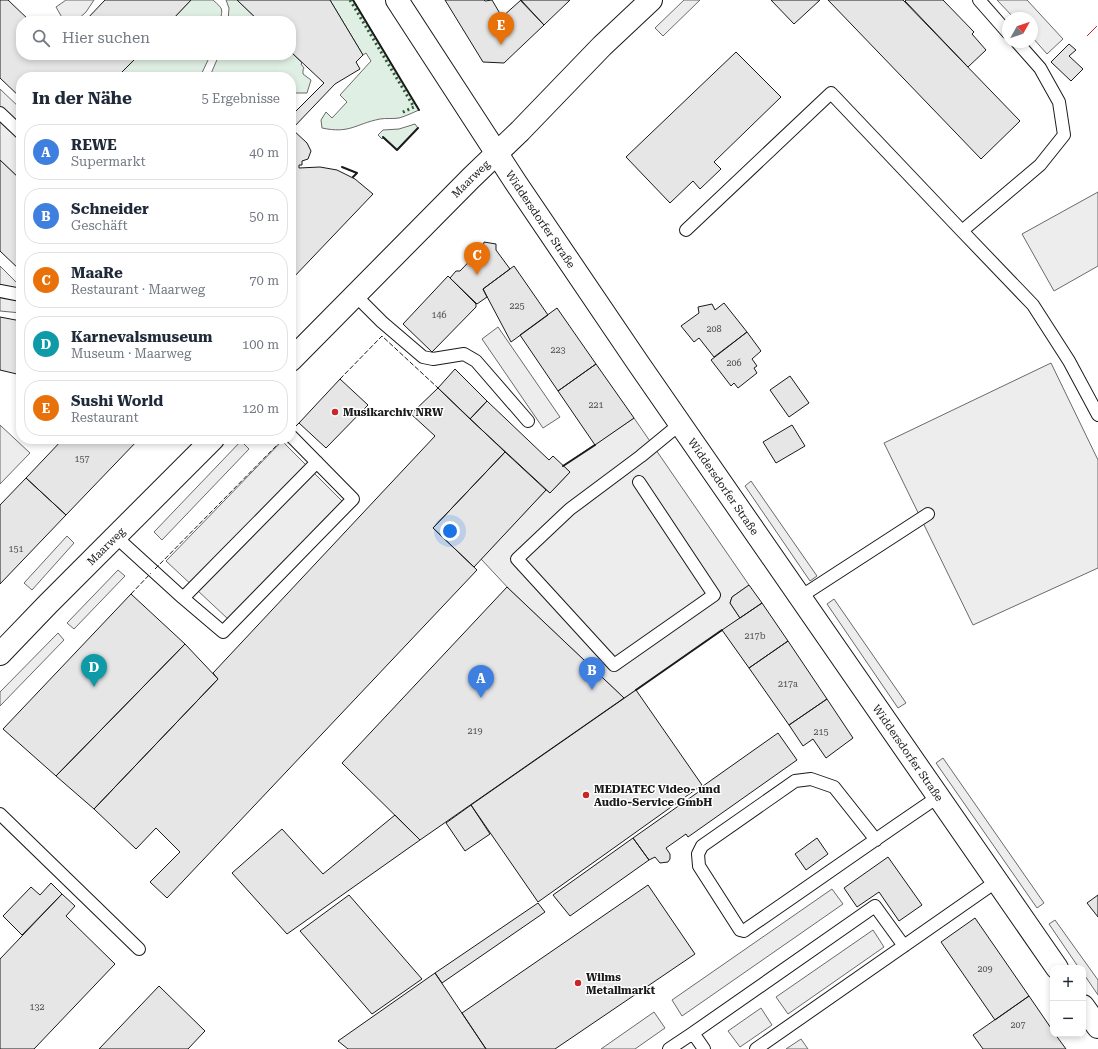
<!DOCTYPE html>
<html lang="de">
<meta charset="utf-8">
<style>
body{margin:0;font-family:"Roboto Serif",serif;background:#f2f2f3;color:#1f2937}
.controls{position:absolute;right:12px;bottom:12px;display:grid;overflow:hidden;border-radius:8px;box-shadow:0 2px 6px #0003}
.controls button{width:36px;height:36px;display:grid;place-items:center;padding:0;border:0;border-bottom:1px solid #e0e1e3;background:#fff;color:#1f2937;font:20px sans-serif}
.compass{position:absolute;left:1002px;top:12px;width:36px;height:36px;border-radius:50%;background:#fff;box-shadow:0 2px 6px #0003;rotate:50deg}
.you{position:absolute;left:450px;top:531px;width:14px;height:14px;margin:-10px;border:3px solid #fff;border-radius:50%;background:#1a73e8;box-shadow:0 0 0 6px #1a73e833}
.badge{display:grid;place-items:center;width:26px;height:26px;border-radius:50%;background:#2563eb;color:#fff;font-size:13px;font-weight:700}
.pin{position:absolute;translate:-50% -33px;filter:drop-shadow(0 1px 2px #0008)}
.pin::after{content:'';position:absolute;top:21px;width:14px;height:12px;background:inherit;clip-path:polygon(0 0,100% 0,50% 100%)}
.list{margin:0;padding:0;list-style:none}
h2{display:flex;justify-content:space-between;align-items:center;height:52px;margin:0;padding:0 16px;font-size:17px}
h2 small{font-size:13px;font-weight:400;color:#747a83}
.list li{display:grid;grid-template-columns:26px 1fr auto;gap:12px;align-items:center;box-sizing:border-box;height:56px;margin:0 8px 8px;padding:0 8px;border:1px solid #e0e1e3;border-radius:16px}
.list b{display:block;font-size:15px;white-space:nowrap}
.list p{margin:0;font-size:13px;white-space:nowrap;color:#747a83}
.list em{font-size:13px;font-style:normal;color:#747a83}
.icon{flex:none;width:22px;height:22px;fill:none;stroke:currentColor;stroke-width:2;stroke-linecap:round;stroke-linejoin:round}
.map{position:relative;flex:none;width:1098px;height:1049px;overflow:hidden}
.search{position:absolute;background:#fff;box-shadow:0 2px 6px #0003;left:16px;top:16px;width:280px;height:44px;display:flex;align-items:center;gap:10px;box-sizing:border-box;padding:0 14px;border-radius:16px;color:#747a83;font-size:15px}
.panel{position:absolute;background:#fff;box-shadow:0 2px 6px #0003;left:16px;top:72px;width:280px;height:372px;border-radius:16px}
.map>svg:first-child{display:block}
.green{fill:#e0efe3;stroke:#6a6a6a}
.parking{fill:#ededed;stroke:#6a6a6a}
.building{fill:#e6e6e6;stroke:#1a1a1a}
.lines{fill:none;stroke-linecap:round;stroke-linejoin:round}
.lane-casing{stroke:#1a1a1a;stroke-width:14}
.secondary-casing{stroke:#1a1a1a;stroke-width:24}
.lane{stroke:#fff;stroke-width:12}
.secondary{stroke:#fff;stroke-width:22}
.hedge{stroke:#2b5a34;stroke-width:3;stroke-dasharray:2 3;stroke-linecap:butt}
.fence{stroke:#1a1a1a;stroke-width:1;stroke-dasharray:5 2;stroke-linecap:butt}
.wall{stroke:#1a1a1a;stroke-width:2}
.power{stroke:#c62828;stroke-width:1;stroke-dasharray:14 3 2 3;stroke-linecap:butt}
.poi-dot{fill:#c62828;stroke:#fff;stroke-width:1.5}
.labels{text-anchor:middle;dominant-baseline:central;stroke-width:3;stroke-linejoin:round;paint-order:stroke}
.number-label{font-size:9px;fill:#4d4d4d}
.street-label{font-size:11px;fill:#1a1a1a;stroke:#fff}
.poi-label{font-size:11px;font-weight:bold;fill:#1a1a1a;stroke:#fff;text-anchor:start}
</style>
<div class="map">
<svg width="1098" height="1049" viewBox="0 0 1098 1049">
<rect width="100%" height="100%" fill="#fff"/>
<path class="green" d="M 191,0 L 213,0 C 223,9 223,8 220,21 L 171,21 Z
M 226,0 L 237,0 L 259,21 L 228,21 L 229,8 Z
M 330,0 L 353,0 L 419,110 C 412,113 406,116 399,118 C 392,119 386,118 380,119 C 355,124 350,134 322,128 L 321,120 L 326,112 L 332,118 L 347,102 L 340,95 L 371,61 L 366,53 L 363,55 Z
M 291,52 L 302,63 L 301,64 L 304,68 L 303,70 L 303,74 L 311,80 L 307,93 L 293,93 L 291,95 L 291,77 L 210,76 L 219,55 L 291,55 Z
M 139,55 L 207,55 L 209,58 L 200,77 L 117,77 Z
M 415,124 L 418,128 L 397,150 L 383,138 L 382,139 L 378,135 L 383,130 L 399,129 Z"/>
<path class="parking" d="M 66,0 L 94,0 L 86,12 L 76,21 L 64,21 L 56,7 Z
M 684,0 L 700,0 L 663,36 L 655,28 Z
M 997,0 L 1027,0 L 1063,39 L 1047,54 L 1032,37 L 1032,18 L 1014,18 Z
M 0,89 L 21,109 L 21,180 L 0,160 Z
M 1098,192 L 1098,266 L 1054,291 L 1022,234 Z
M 0,266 L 18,284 L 21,284 L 21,313 L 0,311 Z
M 498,327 L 560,417 L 543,428 L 482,339 Z
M 1051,363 L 1098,460 L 1098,568 L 973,625 L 884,443 Z
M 634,418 L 749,585 L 732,597 L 730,603 L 740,618 L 624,698 L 510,590 L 481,559 L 546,490 L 550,493 L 570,472 L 563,466 Z
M 0,425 L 30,453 L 0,484 Z
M 241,441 L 249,449 L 162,540 L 154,532 Z
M 282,441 L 342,501 L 228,619 L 166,561 Z
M 751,481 L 817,576 L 810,581 L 745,486 Z
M 67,536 L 74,543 L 32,590 L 24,583 Z
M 118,570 L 125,576 L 74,629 L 67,623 Z
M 834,599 L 906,703 L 898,708 L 827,604 Z
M 58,633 L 64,640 L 0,706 L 0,692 Z
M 943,758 L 1044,903 L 1037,908 L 936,763 Z
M 832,889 L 843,904 L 682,1016 L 672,1000 Z
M 1055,920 L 1098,980 L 1098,995 L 1083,973 L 1083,968 L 1079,968 L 1049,924 Z
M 873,930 L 884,947 L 788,1014 L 776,997 Z
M 761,1008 L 772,1025 L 740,1047 L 728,1031 Z
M 654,1012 L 665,1028 L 635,1049 L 601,1049 Z
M 801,1039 L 808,1049 L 786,1049 Z"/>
<path class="building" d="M 0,0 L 8,0 L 30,21 L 21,21 L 21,55 L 139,55 L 117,77 L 21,77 L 21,98 L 0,78 Z
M 105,0 L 191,0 L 171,21 L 85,21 Z
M 237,0 L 330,0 L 363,55 L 356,62 L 360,69 L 335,84 L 292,129 L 307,143 L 311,151 L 308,159 L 302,161 L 302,165 L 299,165 L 299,168 L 320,167 L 337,170 L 355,179 L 373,194 L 291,280 L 291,116 L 324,83 L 291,52 L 291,21 L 259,21 Z
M 445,0 L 484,0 L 485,1 L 492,0 L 502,17 L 521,0 L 544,25 L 504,63 L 483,62 Z
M 520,0 L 570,0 L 544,25 Z
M 771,0 L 820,0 L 794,24 Z
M 828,0 L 903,0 L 1020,121 L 981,159 Z
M 906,0 L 943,0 L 974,32 L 972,34 L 986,50 L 968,67 L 905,1 Z
M 1069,44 L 1076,50 L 1069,56 L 1083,69 L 1071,81 L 1051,62 Z
M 736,52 L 781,97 L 714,162 L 721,169 L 700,189 L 693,181 L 670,203 L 626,157 Z
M 0,160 L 21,180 L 21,271 L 0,251 Z
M 484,242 L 496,244 L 496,250 L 510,269 L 483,289 L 487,297 L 477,304 L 450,278 L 456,271 L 460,271 L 483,247 Z
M 514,266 L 548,315 L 511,342 L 483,289 Z
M 448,276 L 476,304 L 476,307 L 432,352 L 403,324 Z
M 724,303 L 747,332 L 714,357 L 699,338 L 694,342 L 681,326 L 699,313 L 698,307 L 712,304 L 715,310 Z
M 557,308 L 596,364 L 558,391 L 520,335 Z
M 0,317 L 21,321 L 21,375 L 0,370 Z
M 747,332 L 761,351 L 752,359 L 757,366 L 754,368 L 757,373 L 738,388 L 734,383 L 731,386 L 711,360 Z
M 596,364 L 634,418 L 595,445 L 558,391 Z
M 455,369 L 487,401 L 470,419 L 438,388 Z
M 790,376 L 809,403 L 789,417 L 770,390 Z
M 340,379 L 368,405 L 326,448 L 299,423 Z
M 438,388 L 505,452 L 433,528 L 477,570 L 167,898 L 150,882 L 180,852 L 156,828 L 136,849 L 94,809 L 218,679 L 213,673 L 435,436 L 411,414 Z
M 487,401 L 549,460 L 553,456 L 570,472 L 550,493 L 470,419 Z
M 792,425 L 805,446 L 776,463 L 763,442 Z
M 63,439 L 138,440 L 66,515 L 26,478 Z
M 505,452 L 546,490 L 474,567 L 433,528 Z
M 26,478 L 66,515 L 0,584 L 0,505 Z
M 749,585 L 762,603 L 740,618 L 730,603 L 732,597 Z
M 507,587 L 624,698 L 420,840 L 342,763 Z
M 131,594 L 185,644 L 56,776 L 3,729 Z
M 762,603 L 788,641 L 749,668 L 722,630 Z
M 788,641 L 827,699 L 789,725 L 749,668 Z
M 185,644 L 218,679 L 94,809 L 56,776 Z
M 636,690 L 702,785 L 538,902 L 471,805 Z
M 827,699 L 853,738 L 826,758 L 813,739 L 803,746 L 789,725 Z
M 778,733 L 797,760 L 688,837 L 686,834 L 666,848 L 670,854 L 670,859 L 668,862 L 660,863 L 655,857 L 649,860 L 633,838 L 704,788 L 703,786 Z
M 471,805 L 490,834 L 465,851 L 446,823 Z
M 395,815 L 420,840 L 287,934 L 232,873 L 282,829 L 323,874 Z
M 633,838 L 649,860 L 570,916 L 553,895 Z
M 817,838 L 828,854 L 806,870 L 795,854 Z
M 888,857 L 922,905 L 899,921 L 879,892 L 857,907 L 844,888 Z
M 51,883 L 62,894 L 22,935 L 3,916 L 31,887 L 40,895 Z
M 648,885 L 695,954 L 555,1049 L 486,1049 L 462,1013 Z
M 62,894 L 75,906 L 66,916 L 115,964 L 34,1049 L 0,1049 L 0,959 Z
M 349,895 L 422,979 L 372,1014 L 300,931 Z
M 1098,895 L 1098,917 L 1087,903 Z
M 538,903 L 545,912 L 442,983 L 435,973 Z
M 975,918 L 1029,996 L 995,1020 L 941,942 Z
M 435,973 L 486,1049 L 348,1049 L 338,1041 Z
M 159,986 L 205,1031 L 203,1033 L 188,1049 L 99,1049 Z
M 1029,996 L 1053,1031 L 1053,1034 L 1055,1034 L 1066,1049 L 983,1049 L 973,1035 Z"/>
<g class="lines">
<g class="lane-casing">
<path id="lane" d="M 979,0 L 1008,33
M 0,113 L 21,133
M 686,230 L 831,93 L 962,231 L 1040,165 L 1064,135 L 1059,102 L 1040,68 L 1017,42
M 962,231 L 1033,305 L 1069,361 L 1098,415
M 0,291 L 21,295
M 355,295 L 382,322 L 423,357 L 433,359 L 464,354 L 476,361 L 528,421
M 639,482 L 714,595 L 614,665 L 517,559 L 570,509 L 641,456 L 680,424
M 116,537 L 183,598 L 223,632 L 353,499 L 291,436
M 800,597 L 928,514
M 183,598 L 317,462
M 0,814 L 139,949
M 876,840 L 834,787 L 811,779 L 795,781 L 702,846 L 698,854 L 699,866 L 740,930 L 744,931 L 748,928 C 811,885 874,840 938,797
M 693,1033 L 875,906 L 904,946
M 669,1049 L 693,1033 L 704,1049
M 756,1049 L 997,881"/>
</g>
<g class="secondary-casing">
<g id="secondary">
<path id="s1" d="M 397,0 L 516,183 L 638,363 L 1057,968"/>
<path id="s2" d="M 291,360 L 471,178 L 520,131 L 602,46 L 651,0"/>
<path id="s3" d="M 0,654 L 47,605 L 213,439"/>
<path d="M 1083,1006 L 1098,1027"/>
</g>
</g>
<use href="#lane" class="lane"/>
<use href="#secondary" class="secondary"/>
<path class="hedge" d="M 350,0 L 414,107 L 401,113"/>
<path class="fence" d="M 340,379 L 382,336 L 438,388
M 291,431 L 299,423
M 155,569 L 283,439
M 131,594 L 151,573"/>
<path class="wall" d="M 353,0 L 419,110
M 383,137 L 397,150 L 418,128
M 342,167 L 357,173 L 353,177
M 563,466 L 595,445
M 636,690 L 722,630"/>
<path class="power" d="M 1087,36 L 1098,25"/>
</g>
<g class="poi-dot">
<circle cx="335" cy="412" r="4"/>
<circle cx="586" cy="795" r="4"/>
<circle cx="578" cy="983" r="4"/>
</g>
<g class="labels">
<g class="number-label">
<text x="517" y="306">225</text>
<text x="439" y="315">146</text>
<text x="714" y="329">208</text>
<text x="558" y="350">223</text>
<text x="734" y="363">206</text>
<text x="596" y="405">221</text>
<text x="82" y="459">157</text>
<text x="16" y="549">151</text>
<text x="755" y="636">217b</text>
<text x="788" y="684">217a</text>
<text x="475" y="731">219</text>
<text x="821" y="732">215</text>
<text x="985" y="969">209</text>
<text x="37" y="1007">132</text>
<text x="1018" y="1025">207</text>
</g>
<g class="street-label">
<text stroke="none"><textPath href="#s2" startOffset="255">Maarweg</textPath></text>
<text stroke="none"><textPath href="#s1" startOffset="262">Widdersdorfer Straße</textPath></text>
<text stroke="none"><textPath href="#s1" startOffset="586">Widdersdorfer Straße</textPath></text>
<text stroke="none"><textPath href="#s3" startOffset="151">Maarweg</textPath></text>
<text stroke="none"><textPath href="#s1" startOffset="910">Widdersdorfer Straße</textPath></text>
</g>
<g class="poi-label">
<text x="343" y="412">Musikarchiv NRW</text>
<text x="594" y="789">MEDIATEC Video- und<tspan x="594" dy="13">Audio-Service GmbH</tspan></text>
<text x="586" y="977">Wilms<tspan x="586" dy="13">Metallmarkt</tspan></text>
</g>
</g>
</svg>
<div class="controls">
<button>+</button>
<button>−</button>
</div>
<svg class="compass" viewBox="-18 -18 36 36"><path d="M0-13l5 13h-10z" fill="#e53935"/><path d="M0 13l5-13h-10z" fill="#747a83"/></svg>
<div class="you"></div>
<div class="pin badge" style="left:481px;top:698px;background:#3f7fe0">A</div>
<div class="pin badge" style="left:592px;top:690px;background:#3f7fe0">B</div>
<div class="pin badge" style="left:477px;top:275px;background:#e8710a">C</div>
<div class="pin badge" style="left:94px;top:687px;background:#0f9aa8">D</div>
<div class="pin badge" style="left:501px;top:45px;background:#e8710a">E</div>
<div class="search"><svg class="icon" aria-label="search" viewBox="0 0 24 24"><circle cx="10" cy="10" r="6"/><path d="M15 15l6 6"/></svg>Hier suchen</div>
<section class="panel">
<h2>In der Nähe<small>5 Ergebnisse</small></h2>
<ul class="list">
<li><span class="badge" style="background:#3f7fe0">A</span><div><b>REWE</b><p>Supermarkt</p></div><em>40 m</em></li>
<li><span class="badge" style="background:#3f7fe0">B</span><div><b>Schneider</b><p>Geschäft</p></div><em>50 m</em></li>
<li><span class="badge" style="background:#e8710a">C</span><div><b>MaaRe</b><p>Restaurant · Maarweg</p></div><em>70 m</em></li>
<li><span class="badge" style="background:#0f9aa8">D</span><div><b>Karnevalsmuseum</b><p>Museum · Maarweg</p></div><em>100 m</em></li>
<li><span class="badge" style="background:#e8710a">E</span><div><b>Sushi World</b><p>Restaurant</p></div><em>120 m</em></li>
</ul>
</section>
</div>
